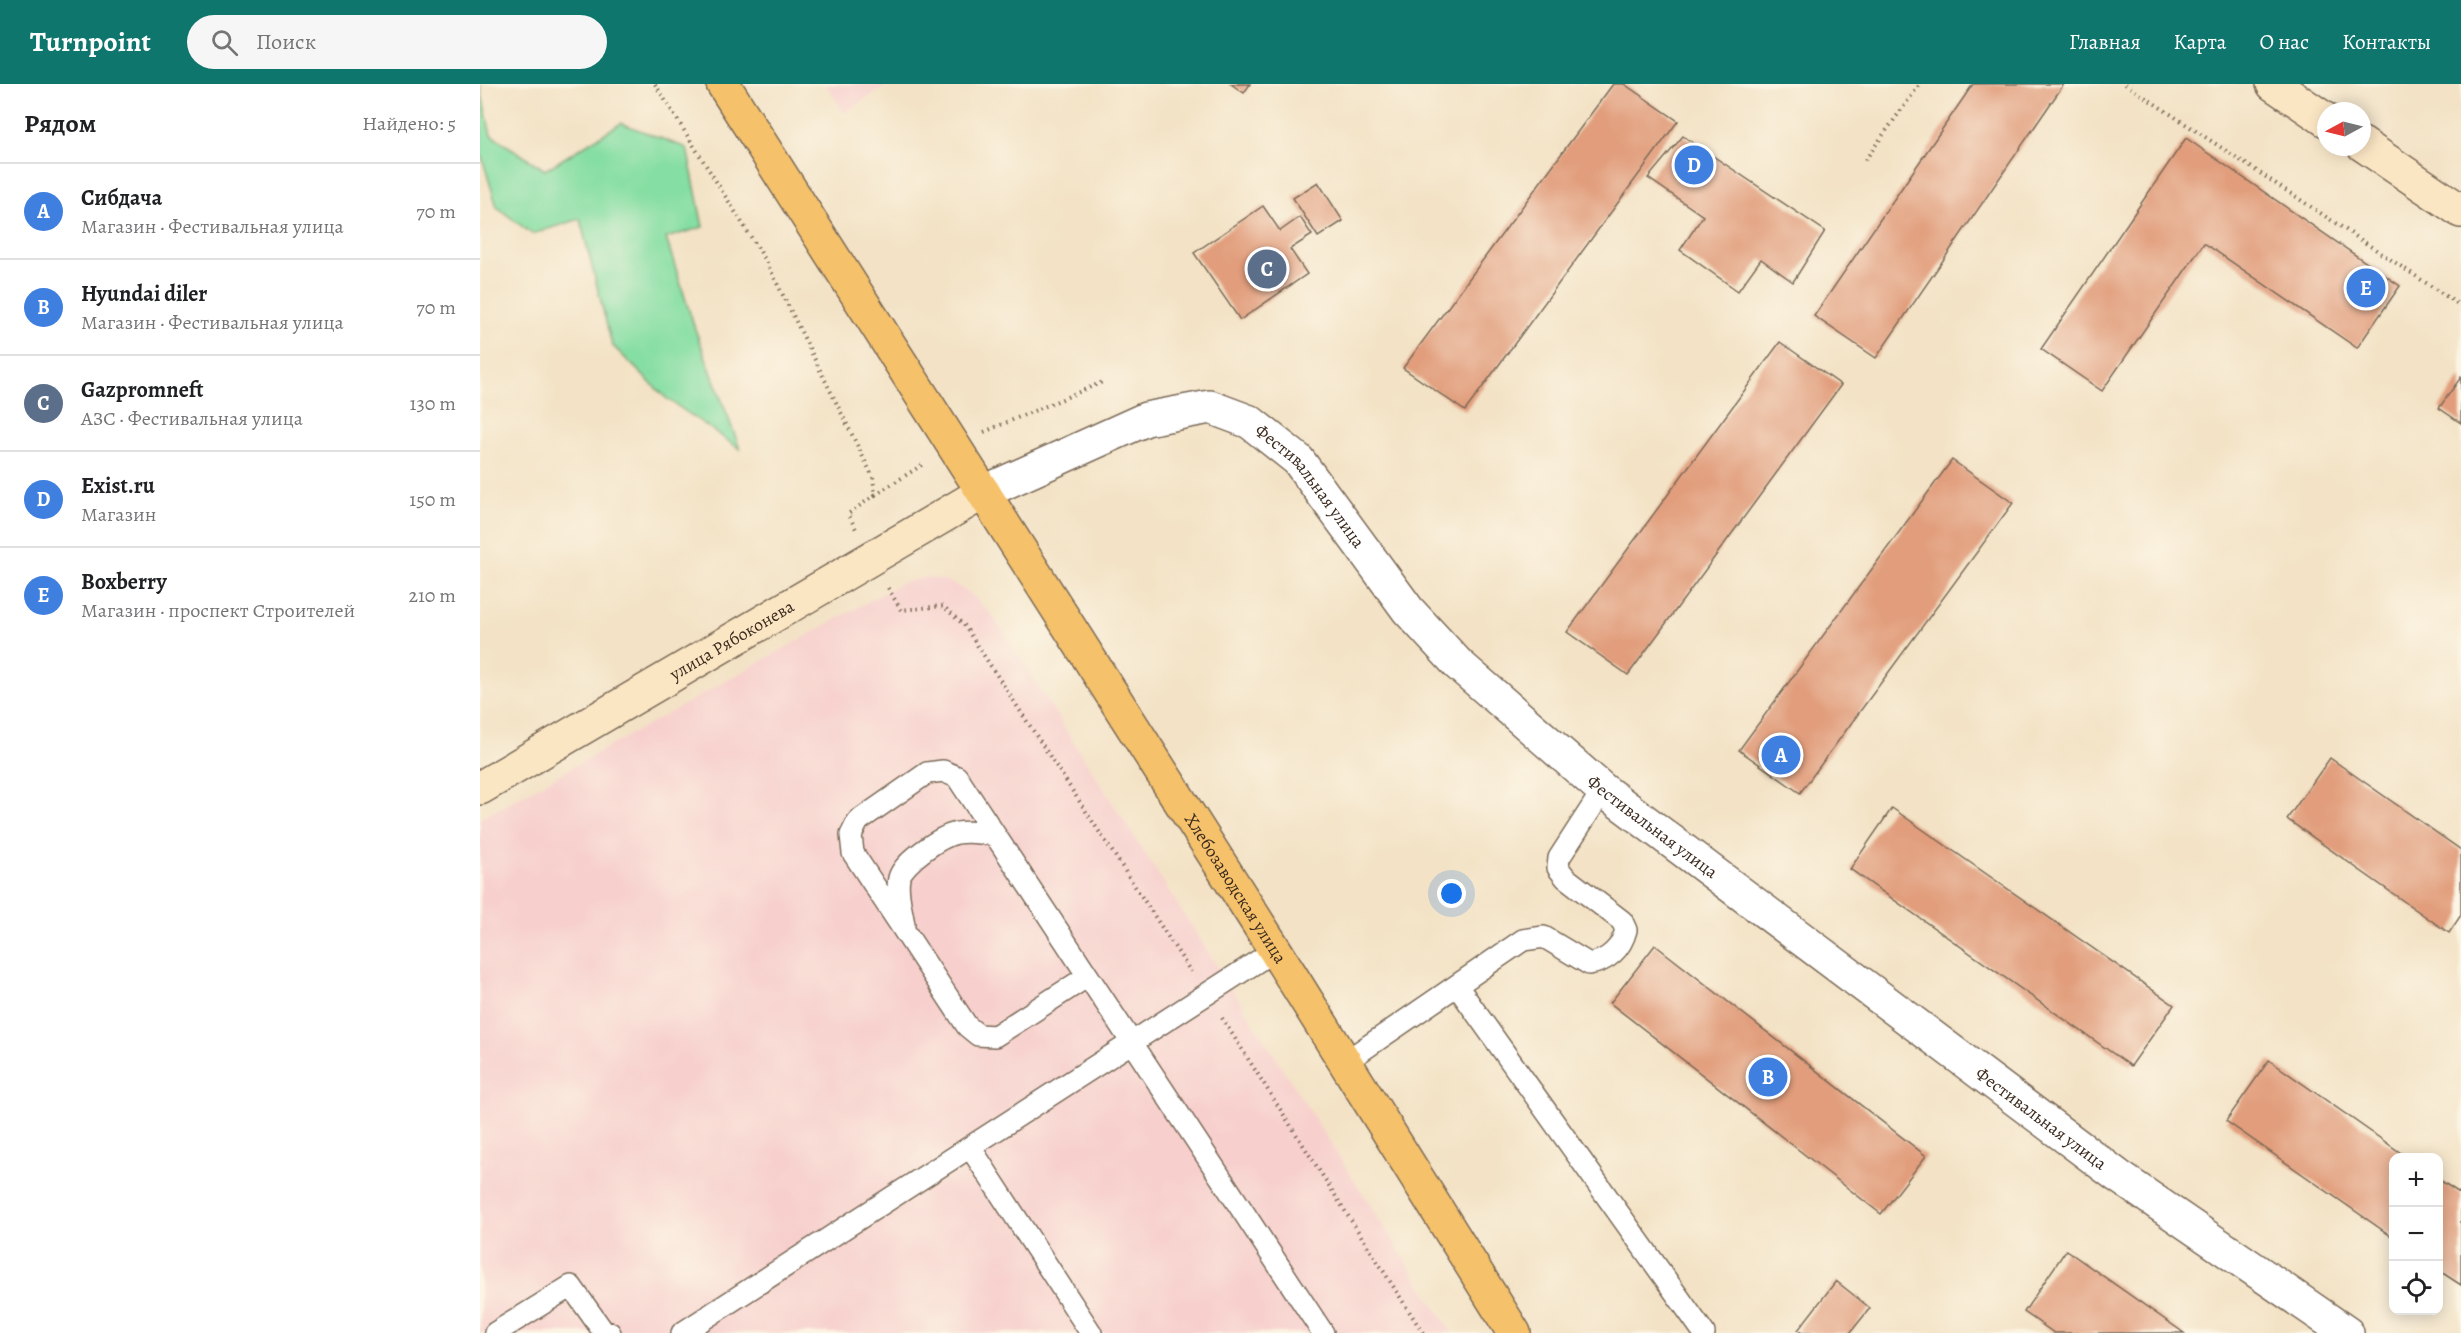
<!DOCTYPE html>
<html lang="ru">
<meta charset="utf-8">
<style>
body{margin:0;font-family:Alegreya,serif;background:#f6f6f6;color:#202124}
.controls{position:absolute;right:18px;bottom:18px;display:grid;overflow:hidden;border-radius:12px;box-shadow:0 3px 15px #0003}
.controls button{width:54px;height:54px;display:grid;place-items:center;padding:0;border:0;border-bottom:2px solid #e0e0e0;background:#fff;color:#202124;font:30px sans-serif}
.compass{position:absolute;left:1837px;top:18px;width:54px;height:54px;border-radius:50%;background:#fff;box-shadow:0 3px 15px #0003;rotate:263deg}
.you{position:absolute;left:972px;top:810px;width:21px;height:21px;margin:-15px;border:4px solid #fff;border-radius:50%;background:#1a73e8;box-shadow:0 0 0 9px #1a73e833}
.badge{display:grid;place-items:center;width:39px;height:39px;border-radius:50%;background:#0f766e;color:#fff;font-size:20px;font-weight:700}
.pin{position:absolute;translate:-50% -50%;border:3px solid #fff;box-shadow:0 2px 6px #0006}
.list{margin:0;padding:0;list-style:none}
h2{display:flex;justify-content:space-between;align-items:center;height:78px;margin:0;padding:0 24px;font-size:26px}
h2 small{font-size:20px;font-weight:400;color:#757577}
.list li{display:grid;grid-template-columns:39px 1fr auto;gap:18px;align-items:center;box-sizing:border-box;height:96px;padding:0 24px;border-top:2px solid #e0e0e0}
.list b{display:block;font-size:22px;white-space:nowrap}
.list p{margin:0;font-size:20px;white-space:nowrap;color:#757577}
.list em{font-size:20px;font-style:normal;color:#757577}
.icon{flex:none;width:33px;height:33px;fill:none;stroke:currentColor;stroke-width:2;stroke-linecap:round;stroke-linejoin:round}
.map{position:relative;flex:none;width:1981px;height:1249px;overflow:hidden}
header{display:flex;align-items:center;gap:36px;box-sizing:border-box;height:84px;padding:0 30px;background:#0f766e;color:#fff}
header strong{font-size:28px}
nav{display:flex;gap:33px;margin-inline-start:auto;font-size:21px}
.search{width:420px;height:54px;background:#f6f6f6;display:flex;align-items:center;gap:15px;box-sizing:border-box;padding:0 21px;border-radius:33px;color:#757577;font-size:22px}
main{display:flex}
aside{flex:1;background:#fff}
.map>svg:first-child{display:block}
.built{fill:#f7d0cd}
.green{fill:#85dea3;stroke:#608460;stroke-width:1.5}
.building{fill:#e19d7c}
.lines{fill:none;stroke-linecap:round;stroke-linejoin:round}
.lane-casing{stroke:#7b6a58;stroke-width:24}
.street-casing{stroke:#7b6a58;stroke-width:36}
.secondary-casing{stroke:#7b6a58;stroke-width:36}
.primary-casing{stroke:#7b6a58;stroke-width:36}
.path{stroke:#7b6a58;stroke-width:4;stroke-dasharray:1.5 4.5;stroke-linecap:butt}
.lane{stroke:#fff;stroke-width:21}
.street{stroke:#fff;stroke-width:33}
.secondary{stroke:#fbe6c4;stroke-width:33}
.primary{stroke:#f5c16b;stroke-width:33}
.labels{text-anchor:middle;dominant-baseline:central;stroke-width:5;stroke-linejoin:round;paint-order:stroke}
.street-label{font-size:18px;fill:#3b2a1e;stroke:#fcf5e5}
</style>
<header>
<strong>Turnpoint</strong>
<div class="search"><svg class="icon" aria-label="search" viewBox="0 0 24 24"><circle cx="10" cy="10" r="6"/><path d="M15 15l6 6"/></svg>Поиск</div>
<nav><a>Главная</a><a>Карта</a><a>О нас</a><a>Контакты</a></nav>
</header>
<main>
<aside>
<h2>Рядом<small>Найдено: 5</small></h2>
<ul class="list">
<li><span class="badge" style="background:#3f7fe0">A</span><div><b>Сибдача</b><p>Магазин · Фестивальная улица</p></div><em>70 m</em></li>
<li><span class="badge" style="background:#3f7fe0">B</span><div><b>Hyundai diler</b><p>Магазин · Фестивальная улица</p></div><em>70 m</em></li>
<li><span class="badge" style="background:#5c6f8a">C</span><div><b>Gazpromneft</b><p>АЗС · Фестивальная улица</p></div><em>130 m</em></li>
<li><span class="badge" style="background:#3f7fe0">D</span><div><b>Exist.ru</b><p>Магазин</p></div><em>150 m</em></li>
<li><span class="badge" style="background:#3f7fe0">E</span><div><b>Boxberry</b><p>Магазин · проспект Строителей</p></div><em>210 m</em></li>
</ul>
</aside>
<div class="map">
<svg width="1981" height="1249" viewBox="0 0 1981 1249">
<rect width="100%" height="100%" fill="#fcf5e5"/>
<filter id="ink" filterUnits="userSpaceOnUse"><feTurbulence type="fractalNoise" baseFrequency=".0167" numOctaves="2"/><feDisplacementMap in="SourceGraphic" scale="12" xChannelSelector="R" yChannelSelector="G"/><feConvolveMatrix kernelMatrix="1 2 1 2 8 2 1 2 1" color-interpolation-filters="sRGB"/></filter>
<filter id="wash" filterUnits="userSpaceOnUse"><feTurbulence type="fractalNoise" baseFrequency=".008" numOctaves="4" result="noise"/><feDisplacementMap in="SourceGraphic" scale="24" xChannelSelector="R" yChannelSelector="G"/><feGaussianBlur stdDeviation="1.35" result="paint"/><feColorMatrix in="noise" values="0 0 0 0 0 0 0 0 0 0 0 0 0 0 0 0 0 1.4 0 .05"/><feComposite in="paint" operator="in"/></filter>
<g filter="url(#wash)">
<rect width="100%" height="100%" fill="#f3e2c5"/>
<path class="built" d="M 345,0 L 409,0 L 364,29 Z
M 447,493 L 468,497 L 491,510 L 513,532 L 972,1249 L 0,1249 L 0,735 L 421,499 Z"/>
<path class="green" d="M 0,2 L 11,51 L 65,86 L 141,39 L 207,64 L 223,143 L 186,154 L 215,245 L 260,365 L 186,314 L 132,261 L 100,135 L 52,150 L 17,123 L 0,67 Z"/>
<g id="blocks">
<path class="building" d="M 751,0 L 770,0 L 764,9 Z
M 1133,0 L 1144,0 L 1198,37 L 985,327 L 923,284 Z
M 1493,0 L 1584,0 L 1396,274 L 1334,232 Z
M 1203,52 L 1345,147 L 1313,198 L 1281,175 L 1258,207 L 1200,166 L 1223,132 L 1168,94 Z
M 1706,54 L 1920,202 L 1877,264 L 1724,159 L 1622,307 L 1561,265 Z
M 838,98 L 863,137 L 838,153 L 813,114 Z
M 783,122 L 800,147 L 820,133 L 832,151 L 810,165 L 827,190 L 760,236 L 714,169 Z
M 1300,258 L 1361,301 L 1148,591 L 1087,548 Z
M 1981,293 L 1981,339 L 1959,324 Z
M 1472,376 L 1533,419 L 1320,709 L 1259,666 Z
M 1850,674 L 1981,766 L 1981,831 L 1969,849 L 1807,735 Z
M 1412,724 L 1694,921 L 1651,982 L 1370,785 Z
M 1175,861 L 1446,1072 L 1401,1130 L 1130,919 Z
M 1789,976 L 1928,1074 L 1914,1074 L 1914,1154 L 1746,1037 Z
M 1958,1095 L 1981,1110 L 1981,1201 L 1958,1186 Z
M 1586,1166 L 1704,1249 L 1574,1249 L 1544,1228 Z
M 1356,1197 L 1390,1224 L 1370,1249 L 1322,1249 L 1318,1246 Z"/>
</g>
</g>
<g filter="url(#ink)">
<use href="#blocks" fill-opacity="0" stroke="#7b6a58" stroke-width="1.5"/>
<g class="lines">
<g class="lane-casing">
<path id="lane" d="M 424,841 C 422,827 416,808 419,794 C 423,778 461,752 477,749 C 490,747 503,749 515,751
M 608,892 L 515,952 L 498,951 L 487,942 L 373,769 L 371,751 L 378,737 L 447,689 L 463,687 L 477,693 L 843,1249
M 977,902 L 1224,1249
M 865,978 L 1043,856 L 1064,853 L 1109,880 C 1128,877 1141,865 1146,846 L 1142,837 L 1086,794 L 1078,784 L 1079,774 L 1123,706
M 490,1063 L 611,1249
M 15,1249 L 91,1202 L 123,1247 L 130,1249
M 202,1249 L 795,866"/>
</g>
<g class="street-casing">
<g id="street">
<path id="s1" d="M 504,408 L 666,335 L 730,323 L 770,338 L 818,376 L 928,526 L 978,580 L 1123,706 L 1638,1092 L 1867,1249"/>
</g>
</g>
<g class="secondary-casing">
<g id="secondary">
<path d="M 1793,0 L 1846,36"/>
<path d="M 1882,60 L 1981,127"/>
<path id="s2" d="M 0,704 L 504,408"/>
</g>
</g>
<g class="primary-casing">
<g id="primary">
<path id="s3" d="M 243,0 L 795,866 L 1034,1249"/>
</g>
</g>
<path class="path" d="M 175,0 L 286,177 L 393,393 L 395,411 L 368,430 L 376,445
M 1645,0 L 1981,222
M 1385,76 L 1440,0
M 504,348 L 625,297
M 395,411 L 445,379
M 408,504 L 421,526 L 463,522 L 484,541 L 711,888
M 742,934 L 943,1249"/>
<use href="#lane" class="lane"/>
<use href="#street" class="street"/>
<use href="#secondary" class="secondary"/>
<use href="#primary" class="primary"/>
</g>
</g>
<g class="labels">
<g class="street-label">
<text stroke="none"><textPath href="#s1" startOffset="374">Фестивальная улица</textPath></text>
<text stroke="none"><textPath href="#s2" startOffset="292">улица Рябоконева</textPath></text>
<text stroke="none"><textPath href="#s1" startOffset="860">Фестивальная улица</textPath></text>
<text stroke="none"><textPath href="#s3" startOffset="954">Хлебозаводская улица</textPath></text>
<text stroke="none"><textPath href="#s1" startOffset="1346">Фестивальная улица</textPath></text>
</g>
</g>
</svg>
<div class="controls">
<button>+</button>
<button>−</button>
<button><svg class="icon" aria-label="locate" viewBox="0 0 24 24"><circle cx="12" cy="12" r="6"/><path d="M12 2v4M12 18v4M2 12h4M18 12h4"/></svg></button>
</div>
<svg class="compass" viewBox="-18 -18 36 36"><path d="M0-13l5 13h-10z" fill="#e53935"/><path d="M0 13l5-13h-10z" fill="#757577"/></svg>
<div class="you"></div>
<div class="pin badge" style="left:1301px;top:671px;background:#3f7fe0">A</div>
<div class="pin badge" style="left:1288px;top:993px;background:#3f7fe0">B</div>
<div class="pin badge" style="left:787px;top:185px;background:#5c6f8a">C</div>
<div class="pin badge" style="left:1214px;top:81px;background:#3f7fe0">D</div>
<div class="pin badge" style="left:1886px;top:204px;background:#3f7fe0">E</div>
</div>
</main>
